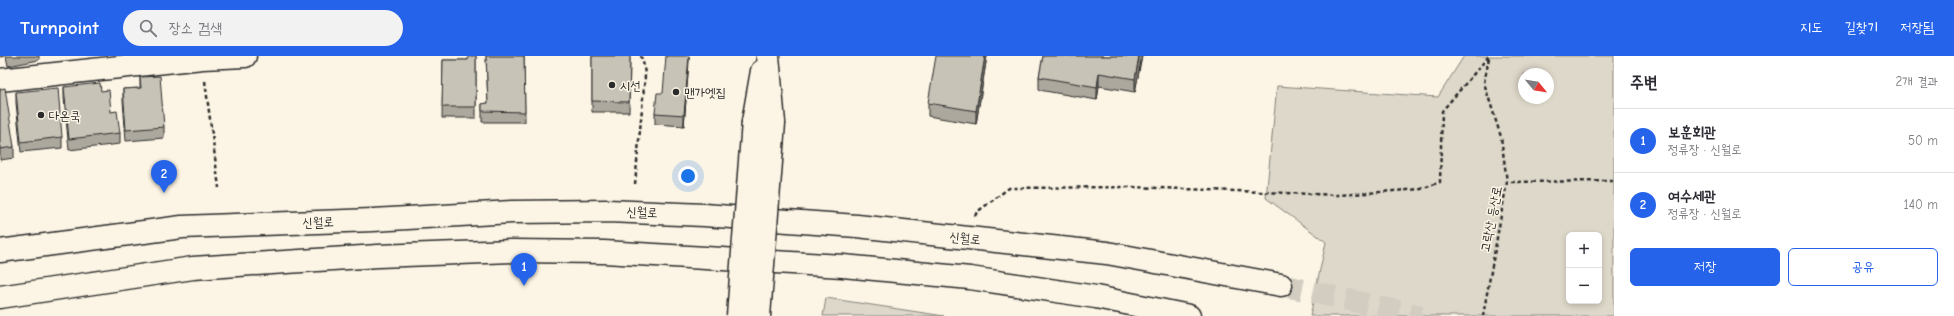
<!DOCTYPE html>
<html lang="ko">
<meta charset="utf-8">
<style>
body{margin:0;font-family:"Comic Neue","Poor Story",sans-serif;background:#f2f2f3;color:#2b2b33}
.controls{position:absolute;right:12px;bottom:12px;display:grid;overflow:hidden;border-radius:6px;box-shadow:0 2px 6px #0003}
.controls button{width:36px;height:36px;display:grid;place-items:center;padding:0;border:0;border-bottom:1px solid #e1e1e2;background:#fff;color:#2b2b33;font:20px sans-serif}
.compass{position:absolute;left:1518px;top:12px;width:36px;height:36px;border-radius:50%;background:#fff;box-shadow:0 2px 6px #0003;rotate:120deg}
.you{position:absolute;left:688px;top:120px;width:14px;height:14px;margin:-10px;border:3px solid #fff;border-radius:50%;background:#1a73e8;box-shadow:0 0 0 6px #1a73e833}
.badge{display:grid;place-items:center;width:26px;height:26px;border-radius:50%;background:#2563eb;color:#fff;font-size:13px;font-weight:700}
.pin{position:absolute;translate:-50% -33px;filter:drop-shadow(0 1px 2px #0008)}
.pin::after{content:'';position:absolute;top:21px;width:14px;height:12px;background:inherit;clip-path:polygon(0 0,100% 0,50% 100%)}
.list{margin:0;padding:0;list-style:none}
h2{display:flex;justify-content:space-between;align-items:center;height:52px;margin:0;padding:0 16px;font-size:17px}
h2 small{font-size:13px;font-weight:400;color:#7c7c81}
.list li{display:grid;grid-template-columns:26px 1fr auto;gap:12px;align-items:center;box-sizing:border-box;height:64px;padding:0 16px;border-top:1px solid #e1e1e2}
.list b{display:block;font-size:15px;white-space:nowrap}
.list p{margin:0;font-size:13px;white-space:nowrap;color:#7c7c81}
.list em{font-size:13px;font-style:normal;color:#7c7c81}
.actions{display:flex;gap:8px;padding:12px 16px}
.actions a{flex:1;padding:9px 0;border:1px solid #2563eb;border-radius:6px;text-align:center;font-size:14px;color:#2563eb}
.actions .main{background:#2563eb;color:#fff}
.icon{flex:none;width:22px;height:22px;fill:none;stroke:currentColor;stroke-width:2;stroke-linecap:round;stroke-linejoin:round}
.map{position:relative;flex:none;width:1614px;height:260px;overflow:hidden}
header{display:flex;align-items:center;gap:24px;box-sizing:border-box;height:56px;padding:0 20px;background:#2563eb;color:#fff}
header strong{font-size:19px}
nav{display:flex;gap:22px;margin-inline-start:auto;font-size:14px}
.search{width:280px;height:36px;background:#f2f2f3;display:flex;align-items:center;gap:10px;box-sizing:border-box;padding:0 14px;border-radius:22px;color:#7c7c81;font-size:15px}
main{display:flex}
aside{flex:1;background:#fff}
.map>svg:first-child{display:block}
.green{fill:#ded8ca;stroke:#84827a;fill-rule:evenodd}
.lines{fill:none;stroke-linecap:round;stroke-linejoin:round}
.tertiary-tunnel{stroke:#d2cdc0;stroke-width:22;stroke-dasharray:22 11;stroke-linecap:butt}
.minor-casing{stroke:#2b2b2b;stroke-width:25}
.tertiary-casing{stroke:#2b2b2b;stroke-width:25}
.path{stroke:#2b2b2b;stroke-width:2.5;stroke-dasharray:4 3;stroke-linecap:butt}
.minor{stroke:#fcf5e5;stroke-width:22}
.tertiary{stroke:#fcf5e5;stroke-width:22}
.minor-bridge-casing{stroke:#2b2b2b;stroke-width:25;stroke-linecap:butt}
.minor-bridge{stroke:#fcf5e5;stroke-width:22}
.wall{fill:#aca89d;stroke:#2b2b2b}
.shaded-wall{fill:#8c8880;stroke:#2b2b2b}
.building{fill:#c8c3b7;stroke:#2b2b2b}
.poi-dot{fill:#2b2b2b;stroke:#fcf5e5;stroke-width:1.5}
.labels{text-anchor:middle;dominant-baseline:central;stroke-width:3;stroke-linejoin:round;paint-order:stroke}
.poi-label{font-size:13px;fill:#2b2b2b;stroke:#fcf5e5;text-anchor:start}
.street-label{font-size:13px;fill:#2b2b2b;stroke:#fcf5e5}
</style>
<header>
<strong>Turnpoint</strong>
<div class="search"><svg class="icon" aria-label="search" viewBox="0 0 24 24"><circle cx="10" cy="10" r="6"/><path d="M15 15l6 6"/></svg>장소 검색</div>
<nav><a>지도</a><a>길찾기</a><a>저장됨</a></nav>
</header>
<main>
<div class="map">
<svg width="1614" height="260" viewBox="0 0 1614 260">
<rect width="100%" height="100%" fill="#fcf5e5"/>
<filter id="ink" filterUnits="userSpaceOnUse"><feTurbulence type="fractalNoise" baseFrequency=".025" numOctaves="2"/><feDisplacementMap in="SourceGraphic" scale="8" xChannelSelector="R" yChannelSelector="G"/><feConvolveMatrix kernelMatrix="1 2 1 2 8 2 1 2 1" color-interpolation-filters="sRGB"/></filter>
<g filter="url(#ink)">
<path class="green" d="M 1464,0 L 1614,0 L 1614,260 L 1310,260 L 1326,186 L 1266,142 L 1277,30 L 1438,41 ZM 1524,18 L 1548,18 L 1548,42 L 1524,42 ZM 1569,179 L 1599,179 L 1599,245 L 1569,245 Z
M 826,242 L 944,260 L 823,260 Z"/>
<g class="lines">
<path class="tertiary-tunnel" d="M 1281,229 L 1421,260"/>
<g class="minor-casing">
<path id="minor" d="M 768,0 L 774,67
M 0,24 L 202,2 L 245,0
M 753,66 L 762,15"/>
</g>
<g class="tertiary-casing">
<path id="tertiary" d="M 0,195 L 182,171 L 373,164 L 512,156 L 608,155 L 704,159 L 857,170 L 1107,197 L 1281,229
M 0,241 L 193,212 L 378,200 L 512,195 L 604,196 L 843,210 L 970,222 L 1096,241 L 1189,260"/>
</g>
<path class="path" d="M 1489,2 L 1484,27 L 1501,81 L 1507,126
M 205,25 L 219,132
M 635,128 L 645,20 L 644,10 L 641,0
M 975,160 L 977,156 L 1009,132 L 1133,131 L 1338,139 L 1421,133 L 1440,126 L 1442,55 L 1489,0
M 1483,260 L 1507,126 L 1614,125"/>
<use href="#minor" class="minor"/>
<use href="#tertiary" class="tertiary"/>
<g class="minor-bridge-casing">
<path id="minor-bridge" d="M 738,260 L 753,66
M 759,260 L 774,67"/>
</g>
<use href="#minor-bridge" class="minor-bridge"/>
</g>
<path class="wall" d="M 0,0 L 39,0 L 39,4 L 8,10 L 6,0 L 0,1 Z
M 476,0 L 476,62 L 442,62 L 443,4 L 468,4 Z
M 486,0 L 524,0 L 525,66 L 482,66 L 482,48 L 488,47 Z
M 592,0 L 630,0 L 629,56 L 592,56 Z
M 689,0 L 684,70 L 655,68 L 655,57 L 663,37 Z
M 987,0 L 976,68 L 928,60 L 928,47 Z
M 1043,0 L 1142,0 L 1135,36 L 1099,30 L 1097,44 L 1039,34 L 1039,21 Z
M 140,21 L 164,71 L 164,82 L 126,85 L 123,44 L 123,33 L 140,32 Z
M 64,31 L 101,35 L 111,56 L 120,77 L 120,88 L 69,94 L 64,42 Z
M 0,33 L 14,91 L 14,102 L 0,104 Z
M 16,36 L 62,81 L 62,92 L 21,96 L 16,47 Z"/>
<path class="shaded-wall" d="M 689,0 L 689,6 L 684,70 L 684,59 Z
M 985,0 L 987,0 L 976,68 L 976,55 Z
M 1139,0 L 1142,0 L 1135,36 L 1135,23 Z
M 1099,17 L 1099,30 L 1097,44 L 1097,31 Z"/>
<path class="building" d="M 468,0 L 476,0 L 476,51 L 442,51 L 443,4 L 468,4 Z
M 486,0 L 524,0 L 525,56 L 482,55 L 482,48 L 488,47 Z
M 592,0 L 630,0 L 629,46 L 592,45 Z
M 666,0 L 689,0 L 684,59 L 655,57 L 657,37 L 663,37 Z
M 936,0 L 985,0 L 976,55 L 928,47 Z
M 1043,0 L 1139,0 L 1135,23 L 1099,17 L 1097,31 L 1039,21 Z
M 160,20 L 164,71 L 126,74 L 123,33 L 141,32 L 140,21 Z
M 100,27 L 101,35 L 109,34 L 111,56 L 117,55 L 120,77 L 69,83 L 64,31 Z
M 5,32 L 14,91 L 0,93 L 0,33 Z
M 58,32 L 62,81 L 21,86 L 16,36 Z"/>
</g>
<g class="poi-dot">
<circle cx="612" cy="29" r="4"/>
<circle cx="676" cy="36" r="4"/>
<circle cx="41" cy="59" r="4"/>
</g>
<g class="labels">
<g class="poi-label">
<text x="620" y="29">시선</text>
<text x="684" y="36">맨가엣집</text>
<text x="49" y="59">다온쿡</text>
</g>
<g class="street-label">
<text transform="translate(642 156) rotate(2)">신월로</text>
<text transform="translate(1491 163) rotate(-79)">고락산 등산로</text>
<text transform="translate(318 166) rotate(-2)">신월로</text>
<text transform="translate(965 182) rotate(6)">신월로</text>
</g>
</g>
</svg>
<div class="controls">
<button>+</button>
<button>−</button>
</div>
<svg class="compass" viewBox="-18 -18 36 36"><path d="M0-13l5 13h-10z" fill="#e53935"/><path d="M0 13l5-13h-10z" fill="#7c7c81"/></svg>
<div class="you"></div>
<div class="pin badge" style="left:524px;top:230px">1</div>
<div class="pin badge" style="left:164px;top:137px">2</div>
</div>
<aside>
<h2>주변<small>2개 결과</small></h2>
<ul class="list">
<li><span class="badge">1</span><div><b>보훈회관</b><p>정류장 · 신월로</p></div><em>50 m</em></li>
<li><span class="badge">2</span><div><b>여수세관</b><p>정류장 · 신월로</p></div><em>140 m</em></li>
</ul>
<div class="actions"><a class="main">저장</a><a>공유</a></div>
</aside>
</main>
